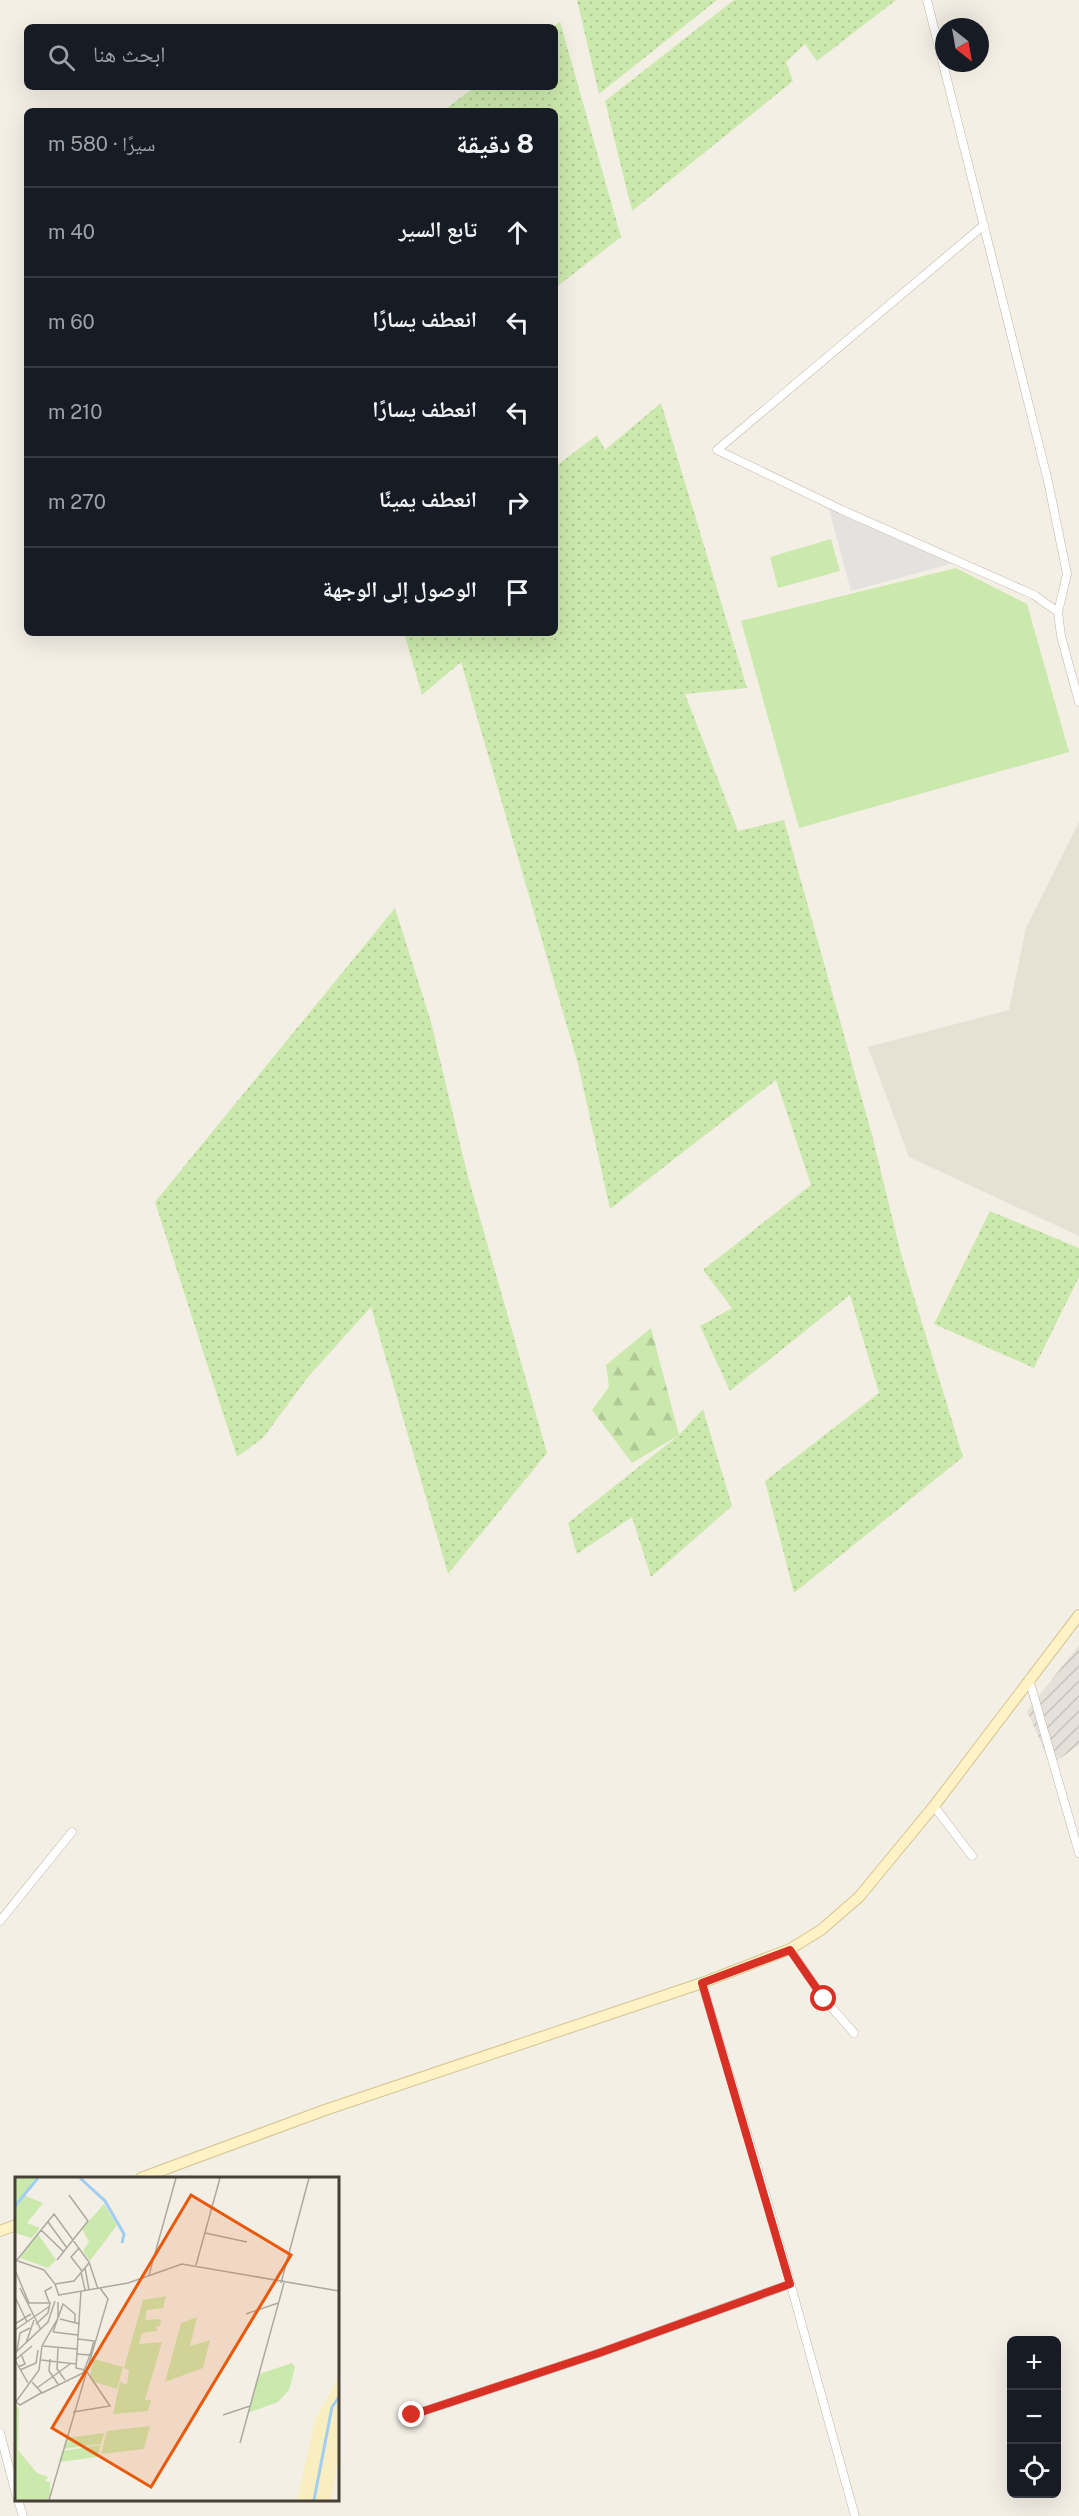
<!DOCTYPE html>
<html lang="ar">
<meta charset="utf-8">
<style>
body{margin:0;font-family:"Public Sans","Noto Naskh Arabic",sans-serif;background:#20242c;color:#f1f3f6;direction:rtl}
.controls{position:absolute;right:18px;bottom:18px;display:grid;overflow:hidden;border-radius:9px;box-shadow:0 6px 24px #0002}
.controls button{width:54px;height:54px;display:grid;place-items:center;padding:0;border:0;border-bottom:2px solid #363941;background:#171b24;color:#f1f3f6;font:30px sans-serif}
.compass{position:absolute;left:935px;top:18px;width:54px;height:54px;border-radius:50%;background:#171b24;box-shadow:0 6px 24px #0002;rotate:149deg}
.stop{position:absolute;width:18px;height:18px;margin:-14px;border:4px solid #d93025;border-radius:50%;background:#fff}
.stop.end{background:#d93025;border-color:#fff;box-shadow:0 2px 6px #0008}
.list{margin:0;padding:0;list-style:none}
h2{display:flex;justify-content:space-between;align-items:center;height:78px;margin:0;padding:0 24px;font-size:26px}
h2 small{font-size:20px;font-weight:400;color:#9ea1a6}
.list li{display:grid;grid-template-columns:39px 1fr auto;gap:18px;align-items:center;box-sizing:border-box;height:90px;padding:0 24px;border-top:2px solid #363941}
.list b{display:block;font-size:22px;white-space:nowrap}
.list em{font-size:20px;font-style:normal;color:#9ea1a6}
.icon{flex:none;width:33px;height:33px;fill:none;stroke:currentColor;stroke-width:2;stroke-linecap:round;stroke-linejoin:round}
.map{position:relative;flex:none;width:1079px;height:2516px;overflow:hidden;direction:ltr}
.search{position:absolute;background:#171b24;box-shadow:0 6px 24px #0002;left:24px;top:24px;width:534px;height:66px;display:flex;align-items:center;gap:15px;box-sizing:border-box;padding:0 21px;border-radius:9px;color:#9ea1a6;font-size:22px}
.panel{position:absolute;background:#171b24;box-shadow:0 6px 24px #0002;left:24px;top:108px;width:534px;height:528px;border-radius:9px;direction:rtl}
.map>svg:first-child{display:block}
.residential{fill:#e7e1d3}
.industrial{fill:url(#industrial-furrows)}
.grass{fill:url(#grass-dots)}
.forest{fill:url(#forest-firs)}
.pitch{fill:#cce9ad}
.parking{fill:#e4e2de}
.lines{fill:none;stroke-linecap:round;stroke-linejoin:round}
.minor-casing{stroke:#bfb7a8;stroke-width:9}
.secondary-casing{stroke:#d4c494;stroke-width:12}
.minor{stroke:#fff;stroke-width:8}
.secondary{stroke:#fff2c4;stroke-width:10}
.route{stroke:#d93025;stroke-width:8}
.inset-river{fill:none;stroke:#a0cef2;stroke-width:3}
.inset-road{fill:none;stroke:#aea99f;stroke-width:1.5}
.view{fill:#e8590c;fill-opacity:0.15;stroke:#e8590c;stroke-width:3}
.inset-edge{fill:none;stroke:#464035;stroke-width:3}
</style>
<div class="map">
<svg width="1079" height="2516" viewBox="0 0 1079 2516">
<defs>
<pattern id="industrial-furrows" width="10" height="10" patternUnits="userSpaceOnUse" patternTransform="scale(1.5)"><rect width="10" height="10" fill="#e5e1da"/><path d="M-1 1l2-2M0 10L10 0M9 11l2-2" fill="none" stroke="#c6c2bc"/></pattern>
<pattern id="grass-dots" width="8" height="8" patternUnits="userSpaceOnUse" patternTransform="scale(1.5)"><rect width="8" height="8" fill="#cce9ad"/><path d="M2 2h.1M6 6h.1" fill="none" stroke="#b1c995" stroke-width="1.8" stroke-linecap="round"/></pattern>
<pattern id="forest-firs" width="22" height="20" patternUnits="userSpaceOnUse" patternTransform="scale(1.5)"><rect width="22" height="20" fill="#cce9ad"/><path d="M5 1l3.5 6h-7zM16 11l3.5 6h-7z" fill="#b1c995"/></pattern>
</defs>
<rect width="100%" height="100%" fill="#f3efe5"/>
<path class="residential" d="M 1079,822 L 1079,1236 L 909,1157 L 868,1047 L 1009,1010 L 1026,928 Z"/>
<path class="industrial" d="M 1079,1645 L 1079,1745 L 1051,1765 L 1027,1711 Z"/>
<path class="grass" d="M 577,0 L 717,0 L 599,94 Z
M 734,0 L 896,0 L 817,61 L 805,44 L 786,62 L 793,81 L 632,211 L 605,101 Z
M 560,22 L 621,237 L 555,288 L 555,111 L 443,111 L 475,87 L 555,87 L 553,27 Z
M 661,403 L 747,688 L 685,694 L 738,831 L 784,820 L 872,1135 L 901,1254 L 963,1457 L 794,1593 L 765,1481 L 879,1393 L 850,1295 L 730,1391 L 700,1326 L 732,1308 L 703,1270 L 811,1185 L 776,1080 L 610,1209 L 578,1064 L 461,662 L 422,695 L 404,633 L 555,633 L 555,467 L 597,435 L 605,450 Z
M 395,908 L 431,1022 L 467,1173 L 547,1453 L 448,1574 L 371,1307 L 308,1377 L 263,1438 L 237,1457 L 155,1202 Z
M 990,1211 L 1079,1248 L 1079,1277 L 1034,1368 L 934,1324 Z
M 703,1409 L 732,1506 L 651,1577 L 632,1517 L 577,1554 L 568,1523 L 679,1435 Z"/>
<path class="forest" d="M 651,1328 L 679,1435 L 632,1463 L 592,1410 L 609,1387 L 606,1365 Z"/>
<path class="pitch" d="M 831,539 L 840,571 L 778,588 L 770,557 Z
M 956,568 L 1027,604 L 1069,752 L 799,828 L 741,621 Z"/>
<path class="parking" d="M 828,506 L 954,563 L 851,591 Z"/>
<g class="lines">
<g class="minor-casing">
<path id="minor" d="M 927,0 L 1048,481 L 1067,574 L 1058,612 L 1061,636 L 1079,702
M 984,225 L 717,450 L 842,510 L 1034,595 L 1058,612
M 1029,1679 L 1079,1853
M 934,1806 L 972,1856
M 0,1921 L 72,1832
M 790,1949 L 824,1999 L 854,2033
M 702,1983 L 768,2203 L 855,2516
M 412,2415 L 599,2353 L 790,2284
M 0,2433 L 16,2494
M 18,2500 L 23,2516"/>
</g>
<g class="secondary-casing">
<path id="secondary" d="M 141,2178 L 325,2110 L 702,1983 L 790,1949 L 821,1930 L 859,1897 L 934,1806 L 1079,1615
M 0,2231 L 16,2225"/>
</g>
<use href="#minor" class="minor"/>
<use href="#secondary" class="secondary"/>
</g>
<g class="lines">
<path class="route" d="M 412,2415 L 599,2353 L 790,2284 L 702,1983 L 790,1950 L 824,1999"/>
</g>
<g transform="translate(15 2177)">
<rect width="324" height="324" fill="#f3efe5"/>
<path d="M 0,1 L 21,1 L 8,18 L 28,26 L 12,46 L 25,51 L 17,61 L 0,56 L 0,30 L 8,19 L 0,28 ZM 89,27 L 102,48 L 75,84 L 68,74 L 74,65 L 67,52 ZM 23,57 L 41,83 L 33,91 L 5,81 ZM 151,119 L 148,131 L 132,133 L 130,143 L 146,142 L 145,149 L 141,149 L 142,154 L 127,156 L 124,167 L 147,165 L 130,223 L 136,223 L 133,234 L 98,237 L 105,205 L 112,208 L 114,193 L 109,191 L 128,123 ZM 182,140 L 175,169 L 195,163 L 188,191 L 150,205 L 166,146 ZM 277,186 L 280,190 L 274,213 L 263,225 L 233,236 L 244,197 ZM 0,228 L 4,231 L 3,273 L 22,296 L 33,300 L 30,304 L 35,305 L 35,319 L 32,323 L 0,323 ZM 135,249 L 129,272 L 86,277 L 92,254 ZM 89,256 L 86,267 L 48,272 L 51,261 ZM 86,268 L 82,280 L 44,285 L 47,274 Z" fill="#cce9ad"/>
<path d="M 324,199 L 324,277 L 316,323 L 282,323 L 300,243 Z" fill="#f9eec0"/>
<path d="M 79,182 L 108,190 L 102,212 L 79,205 L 75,198 Z" fill="#cce9ad"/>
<path class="inset-river" d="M 65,1 L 90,24 L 109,57 L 107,66M 0,29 L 23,1M 299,323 L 317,230 L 324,220"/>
<path class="inset-road" d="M 33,45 L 52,71M 26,53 L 49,75M 190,56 L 232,65M 64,71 L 56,80 L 67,94M 0,83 L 29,93 L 40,107 L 44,119M 2,83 L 39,37 L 74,85 L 83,112M 42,83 L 73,44 L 54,18M 181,88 L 205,1M 70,91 L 74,113M 0,93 L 14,126M 66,95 L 70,113M 134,98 L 161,1M 266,106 L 294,1M 40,107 L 59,104 L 74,86M 5,111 L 26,153M 66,114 L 61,191 L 70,193M 44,118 L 113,106 L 167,87 L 324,114M 0,120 L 12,145M 34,125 L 30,114 L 37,110M 13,126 L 36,126M 231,137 L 263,126M 45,142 L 65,147M 0,147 L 16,137M 21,147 L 33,136 L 35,126M 0,153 L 35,129M 38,155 L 48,127 L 60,137 L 60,145M 38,155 L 63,158M 63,162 L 79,164 L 75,178M 11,166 L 19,143M 28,169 L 62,172M 43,171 L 42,192 L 50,203M 2,174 L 5,156 L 15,151M 0,176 L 33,145 L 40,124M 35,182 L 34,194 L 43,207M 0,183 L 13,206M 0,183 L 17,169M 26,183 L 61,187M 3,190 L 10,187 L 6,177M 5,193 L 21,186 L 23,173M 17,205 L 27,216 L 68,196 L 75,178 L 61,177M 22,211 L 55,187M 1,225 L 5,228 L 26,216M 0,226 L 24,193 L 27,169 L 43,141 L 43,125M 58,235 L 95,229 L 72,195M 208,238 L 235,229M 225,266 L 269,106M 34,323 L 93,122 L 85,111"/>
<path class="view" d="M 176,18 L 276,78 L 136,310 L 37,251 Z"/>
<rect width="324" height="324" class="inset-edge"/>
</g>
</svg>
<div class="controls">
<button>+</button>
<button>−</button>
<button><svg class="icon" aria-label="locate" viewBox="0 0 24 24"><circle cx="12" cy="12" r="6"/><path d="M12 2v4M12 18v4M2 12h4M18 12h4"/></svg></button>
</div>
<svg class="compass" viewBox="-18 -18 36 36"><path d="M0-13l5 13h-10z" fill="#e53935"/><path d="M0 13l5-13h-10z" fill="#9ea1a6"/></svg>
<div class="stop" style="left:824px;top:1999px"></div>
<div class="stop end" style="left:412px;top:2415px"></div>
<div class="search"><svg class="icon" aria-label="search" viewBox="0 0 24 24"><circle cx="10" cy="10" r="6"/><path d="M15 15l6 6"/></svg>ابحث هنا</div>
<section class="panel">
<h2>8 دقيقة<small>سيرًا · 580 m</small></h2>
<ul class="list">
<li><svg class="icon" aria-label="ahead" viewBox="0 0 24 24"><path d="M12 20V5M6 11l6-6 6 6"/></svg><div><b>تابع السير</b></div><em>40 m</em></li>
<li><svg class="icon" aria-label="left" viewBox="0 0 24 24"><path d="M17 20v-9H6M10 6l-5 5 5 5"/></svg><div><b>انعطف يسارًا</b></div><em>60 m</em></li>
<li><svg class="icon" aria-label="left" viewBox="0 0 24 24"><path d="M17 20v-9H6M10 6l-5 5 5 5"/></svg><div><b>انعطف يسارًا</b></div><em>210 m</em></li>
<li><svg class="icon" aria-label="right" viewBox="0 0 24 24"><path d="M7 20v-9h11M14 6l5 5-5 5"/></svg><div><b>انعطف يمينًا</b></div><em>270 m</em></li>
<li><svg class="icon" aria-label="arrive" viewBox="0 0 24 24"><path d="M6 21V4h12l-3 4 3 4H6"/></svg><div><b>الوصول إلى الوجهة</b></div></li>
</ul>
</section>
</div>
